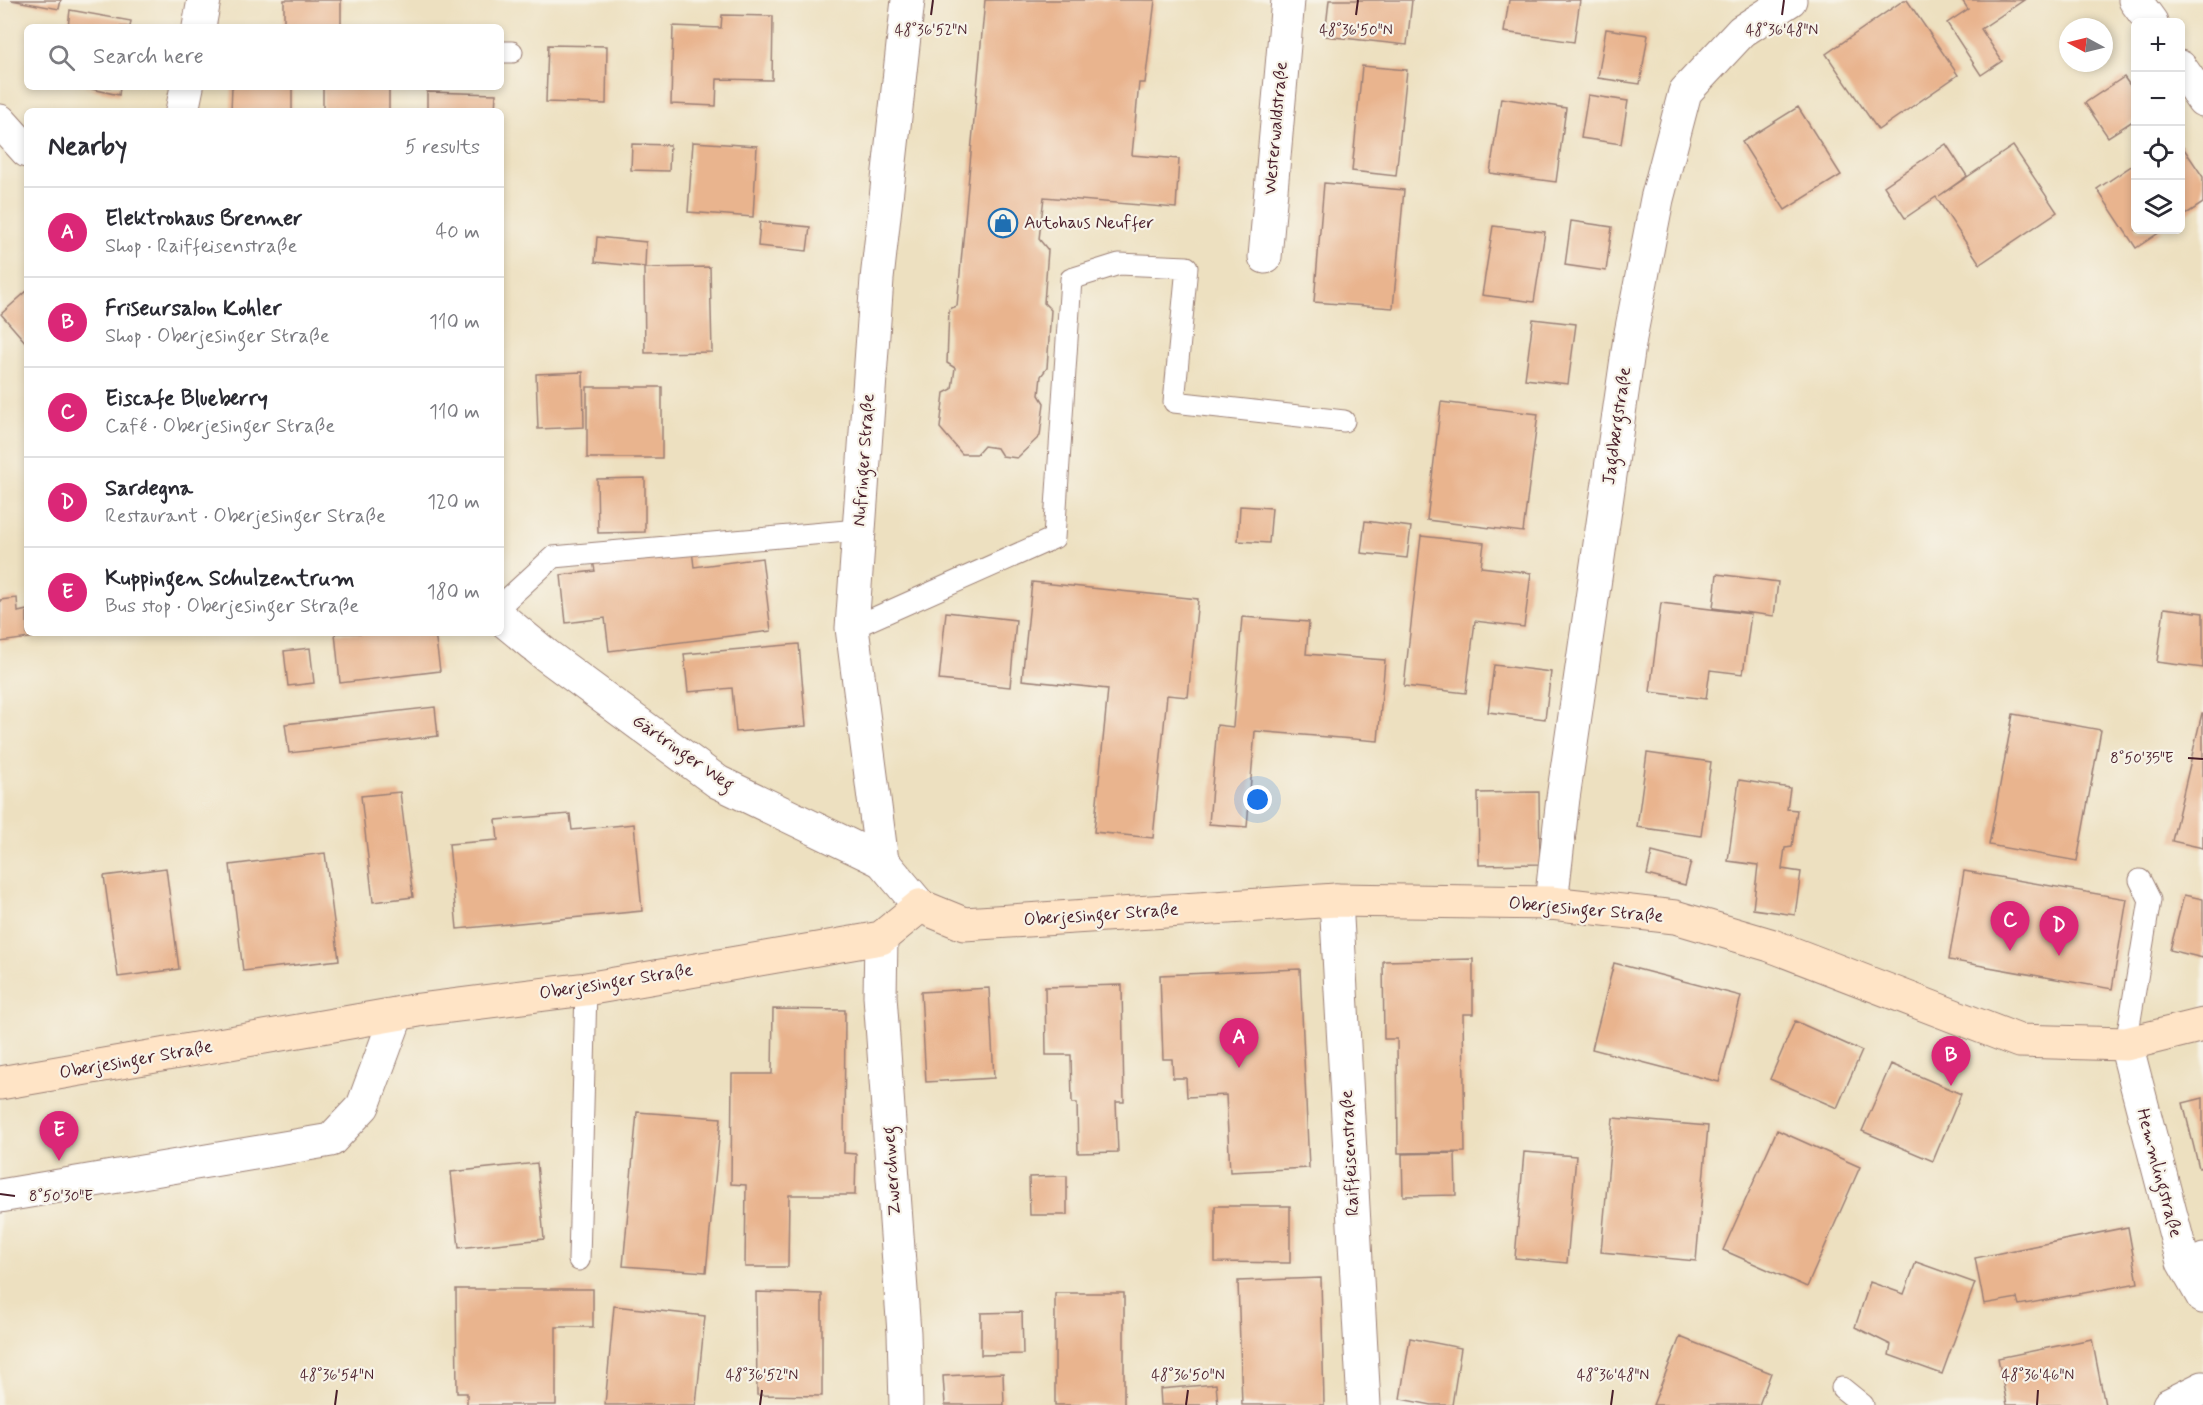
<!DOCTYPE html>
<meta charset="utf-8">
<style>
body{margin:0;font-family:Mynerve,sans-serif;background:#f7f7f7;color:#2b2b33}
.controls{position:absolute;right:18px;top:18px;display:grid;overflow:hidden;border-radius:9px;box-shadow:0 3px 9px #0003}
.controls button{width:54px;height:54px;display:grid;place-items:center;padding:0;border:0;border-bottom:2px solid #e1e1e2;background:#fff;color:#2b2b33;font:30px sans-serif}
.compass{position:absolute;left:2059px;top:18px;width:54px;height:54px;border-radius:50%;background:#fff;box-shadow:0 3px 9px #0003;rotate:277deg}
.you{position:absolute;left:1258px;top:800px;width:21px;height:21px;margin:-15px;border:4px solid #fff;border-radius:50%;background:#1a73e8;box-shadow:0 0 0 9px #1a73e833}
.badge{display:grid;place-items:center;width:39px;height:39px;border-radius:50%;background:#db2777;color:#fff;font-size:20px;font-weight:700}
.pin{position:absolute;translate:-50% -50px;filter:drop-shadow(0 2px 3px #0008)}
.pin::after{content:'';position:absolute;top:32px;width:21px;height:18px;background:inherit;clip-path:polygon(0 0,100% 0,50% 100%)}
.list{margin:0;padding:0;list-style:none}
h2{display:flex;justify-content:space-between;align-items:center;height:78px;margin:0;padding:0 24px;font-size:26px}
h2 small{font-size:20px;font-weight:400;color:#7c7c81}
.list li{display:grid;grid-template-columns:39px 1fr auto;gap:18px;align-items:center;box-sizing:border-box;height:90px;padding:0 24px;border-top:2px solid #e1e1e2}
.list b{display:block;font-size:22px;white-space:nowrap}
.list p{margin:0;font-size:20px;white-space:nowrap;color:#7c7c81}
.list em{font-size:20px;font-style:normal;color:#7c7c81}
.icon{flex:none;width:33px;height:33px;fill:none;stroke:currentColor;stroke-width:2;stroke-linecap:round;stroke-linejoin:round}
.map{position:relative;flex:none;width:2203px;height:1405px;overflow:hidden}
.search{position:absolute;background:#fff;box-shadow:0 3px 9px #0003;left:24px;top:24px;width:480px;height:66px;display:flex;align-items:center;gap:15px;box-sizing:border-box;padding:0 21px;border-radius:9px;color:#7c7c81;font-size:22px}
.panel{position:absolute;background:#fff;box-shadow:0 3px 9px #0003;left:24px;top:108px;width:480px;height:528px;border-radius:9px}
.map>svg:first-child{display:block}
.building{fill:#e9b48e}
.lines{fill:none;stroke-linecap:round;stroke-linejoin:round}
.service-casing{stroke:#9c8076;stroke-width:23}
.minor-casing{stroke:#9c8076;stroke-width:35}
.tertiary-casing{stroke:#9c8076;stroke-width:35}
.secondary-casing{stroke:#9c8076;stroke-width:35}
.service{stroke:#fff;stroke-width:21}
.minor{stroke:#fff;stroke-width:33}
.tertiary{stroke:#fff;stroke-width:33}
.secondary{stroke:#ffe4c6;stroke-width:33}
.ticks{fill:none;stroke:#4a1f2b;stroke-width:2}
.labels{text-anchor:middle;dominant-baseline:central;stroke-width:4.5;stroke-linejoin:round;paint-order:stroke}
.street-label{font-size:18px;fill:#4a1f2b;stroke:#f7f3e8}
.poi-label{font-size:18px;fill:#4a1f2b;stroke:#f7f3e8;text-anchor:start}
.ticks-label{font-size:15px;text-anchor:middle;fill:#4a1f2b;stroke:#f7f3e8;stroke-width:4.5;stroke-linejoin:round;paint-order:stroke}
</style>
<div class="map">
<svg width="2203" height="1405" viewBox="0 0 2203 1405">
<rect width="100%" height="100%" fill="#f7f3e8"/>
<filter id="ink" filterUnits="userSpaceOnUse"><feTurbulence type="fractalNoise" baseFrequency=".0167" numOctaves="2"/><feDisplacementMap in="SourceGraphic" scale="12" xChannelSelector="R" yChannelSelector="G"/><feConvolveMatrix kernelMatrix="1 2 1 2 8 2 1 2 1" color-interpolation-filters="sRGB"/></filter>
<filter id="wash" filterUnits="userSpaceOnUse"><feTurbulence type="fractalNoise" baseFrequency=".008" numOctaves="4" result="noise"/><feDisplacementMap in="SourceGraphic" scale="24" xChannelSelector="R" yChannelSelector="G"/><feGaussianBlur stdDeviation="1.35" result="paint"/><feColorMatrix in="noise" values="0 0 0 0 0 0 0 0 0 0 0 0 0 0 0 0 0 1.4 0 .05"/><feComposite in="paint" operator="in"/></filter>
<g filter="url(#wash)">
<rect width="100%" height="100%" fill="#ede0c0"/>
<g id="blocks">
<path class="building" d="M 11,0 L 61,0 L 59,9 Z
M 284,0 L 341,0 L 341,26 L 284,26 Z
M 985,0 L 1155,0 L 1145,83 L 1139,83 L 1132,155 L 1179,159 L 1176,208 L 1044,197 L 1039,239 L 1048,250 L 1044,303 L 1051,310 L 1047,368 L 1041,376 L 1039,395 L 1044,403 L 1040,436 L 1017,458 L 1002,456 L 997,448 L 984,446 L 977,454 L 962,454 L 940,428 L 944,393 L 952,389 L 955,368 L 947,363 L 949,309 L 957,306 Z
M 1329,0 L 1412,0 L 1407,45 L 1325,36 Z
M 1509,0 L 1580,0 L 1574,42 L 1504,32 Z
M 1904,0 L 1907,0 L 1958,75 L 1878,130 L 1826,54 Z
M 1962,0 L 2024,0 L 1981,29 L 2002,61 L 1981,75 L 1947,23 L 1968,9 Z
M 70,10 L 131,21 L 130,27 L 68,27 Z
M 722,15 L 773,16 L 772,80 L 717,79 L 716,106 L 671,104 L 673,26 L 721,28 Z
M 1606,29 L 1648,35 L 1640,84 L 1598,78 Z
M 548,45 L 607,46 L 606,104 L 546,102 Z
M 1362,66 L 1407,70 L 1396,176 L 1352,171 Z
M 2124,77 L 2136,94 L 2136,119 L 2108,137 L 2085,103 Z
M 83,87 L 120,87 L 119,95 Z
M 232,87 L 292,87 L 292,111 L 231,111 Z
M 323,87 L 389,87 L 389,111 L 323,111 Z
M 427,92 L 496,94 L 495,111 L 427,111 Z
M 1588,95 L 1628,101 L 1621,144 L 1581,138 Z
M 1501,98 L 1566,108 L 1556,182 L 1490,173 Z
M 1798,107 L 1841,175 L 1785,210 L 1742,142 Z
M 693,142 L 757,146 L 753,217 L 688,212 Z
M 2180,143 L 2203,177 L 2203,203 L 2180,218 Z
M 632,144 L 670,145 L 669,171 L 631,170 Z
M 1946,144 L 1967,176 L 1939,196 L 2013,146 L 2057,212 L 1980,264 L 1936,197 L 1905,218 L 1884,186 Z
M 2136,163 L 2136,230 L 2163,230 L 2136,248 L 2097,189 Z
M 1324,183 L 1404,190 L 1393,308 L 1314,302 Z
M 1571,221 L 1612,227 L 1606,271 L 1565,265 Z
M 760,222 L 810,227 L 807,251 L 758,246 Z
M 1493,226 L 1545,232 L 1534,302 L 1482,295 Z
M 597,237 L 646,242 L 645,267 L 595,262 Z
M 710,267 L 712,352 L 645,353 L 644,268 Z
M 27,291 L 27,344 L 1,314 Z
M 1533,319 L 1576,324 L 1568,384 L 1525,379 Z
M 583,372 L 584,427 L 538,429 L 536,374 Z
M 587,387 L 662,387 L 662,458 L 587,458 Z
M 1441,402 L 1538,414 L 1523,532 L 1427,520 Z
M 645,478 L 645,532 L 598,533 L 597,479 Z
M 1240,506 L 1272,508 L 1269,543 L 1238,541 Z
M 1365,521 L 1411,527 L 1407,558 L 1361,553 Z
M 1421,536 L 1484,543 L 1481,567 L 1531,573 L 1524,627 L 1475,621 L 1466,693 L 1404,686 Z
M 692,550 L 694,567 L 762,558 L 771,631 L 609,651 L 605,618 L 566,623 L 561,575 L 595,571 L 593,561 Z
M 1717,574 L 1778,582 L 1774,616 L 1713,608 Z
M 1032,582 L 1198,599 L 1188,697 L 1167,695 L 1153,838 L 1094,832 L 1108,689 L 1022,680 Z
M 17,598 L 18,612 L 27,610 L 27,633 L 44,633 L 45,636 L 0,642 L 0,600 Z
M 1661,603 L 1751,614 L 1743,674 L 1710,670 L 1706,699 L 1650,692 Z
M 2164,608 L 2203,613 L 2203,668 L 2157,662 Z
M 946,612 L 1016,620 L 1010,687 L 939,680 Z
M 1242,617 L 1309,622 L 1306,654 L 1385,660 L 1378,741 L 1255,731 L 1247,827 L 1209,824 L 1217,725 L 1233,727 Z
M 335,633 L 435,633 L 440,671 L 340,683 Z
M 799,644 L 806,726 L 736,732 L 732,688 L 688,692 L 684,654 Z
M 310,648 L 314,683 L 288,686 L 284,651 Z
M 1494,665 L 1551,672 L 1545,719 L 1488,712 Z
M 435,707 L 438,736 L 289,753 L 285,724 Z
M 2202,713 L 2203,713 L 2203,848 L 2172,841 Z
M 2013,714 L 2101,730 L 2077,861 L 1989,845 Z
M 1647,753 L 1711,762 L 1701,836 L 1637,827 Z
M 1739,780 L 1790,788 L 1787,809 L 1797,810 L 1792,847 L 1785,848 L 1782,869 L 1801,872 L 1795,915 L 1753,909 L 1758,865 L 1728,861 Z
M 400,792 L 413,897 L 373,902 L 361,796 Z
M 1539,792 L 1540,864 L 1479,865 L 1478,793 Z
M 570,814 L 572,830 L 634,824 L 642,911 L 457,929 L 449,844 L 498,840 L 496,820 Z
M 1652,852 L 1691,862 L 1685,885 L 1647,875 Z
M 325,853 L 339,960 L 243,971 L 230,865 Z
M 166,868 L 179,969 L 118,977 L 104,876 Z
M 1964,871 L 2127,899 L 2112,989 L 1949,960 Z
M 2184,895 L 2203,899 L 2203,958 L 2170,950 Z
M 1473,959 L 1473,1014 L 1463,1014 L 1465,1152 L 1398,1153 L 1397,1039 L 1384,1039 L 1383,961 Z
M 1614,963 L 1741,996 L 1719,1082 L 1592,1049 Z
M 1300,969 L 1309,1168 L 1230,1172 L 1226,1095 L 1187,1097 L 1186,1078 L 1173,1078 L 1172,1059 L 1163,1059 L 1160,975 Z
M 1122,985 L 1124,1102 L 1116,1102 L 1118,1152 L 1078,1153 L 1077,1103 L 1072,1103 L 1071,1055 L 1046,1055 L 1045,987 Z
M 989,988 L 994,1078 L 926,1082 L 921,992 Z
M 773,1009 L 845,1010 L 844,1153 L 856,1154 L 855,1195 L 789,1195 L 788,1267 L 745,1267 L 746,1185 L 731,1184 L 732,1074 L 772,1074 Z
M 1795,1021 L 1862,1051 L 1837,1108 L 1770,1079 Z
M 1891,1064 L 1961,1094 L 1933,1161 L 1862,1131 Z
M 2203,1098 L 2203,1167 L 2199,1168 L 2183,1103 Z
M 637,1112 L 721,1118 L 706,1272 L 623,1266 Z
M 1613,1118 L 1708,1126 L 1696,1261 L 1601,1252 Z
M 1777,1130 L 1860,1167 L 1807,1287 L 1723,1250 Z
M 1524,1152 L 1576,1156 L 1567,1263 L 1515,1258 Z
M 1455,1153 L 1456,1195 L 1403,1196 L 1402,1154 Z
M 537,1163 L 544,1239 L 459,1248 L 451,1172 Z
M 1067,1176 L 1067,1215 L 1030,1215 L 1029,1177 Z
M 1215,1206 L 1290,1206 L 1290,1263 L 1215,1262 Z
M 2128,1227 L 2138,1283 L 2019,1305 L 2017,1298 L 1984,1304 L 1975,1258 Z
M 1916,1262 L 1975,1283 L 1942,1374 L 1889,1355 L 1891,1345 L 1855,1327 L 1870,1282 L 1904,1294 Z
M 1321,1278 L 1324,1405 L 1242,1405 L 1238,1281 Z
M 456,1289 L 593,1289 L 593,1327 L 556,1327 L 556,1405 L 467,1405 L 467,1393 L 457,1393 Z
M 756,1292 L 822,1294 L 822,1396 L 757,1395 Z
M 1055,1293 L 1124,1293 L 1124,1405 L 1055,1405 Z
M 614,1306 L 705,1316 L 696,1405 L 605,1405 Z
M 1022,1312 L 1023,1354 L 981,1355 L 981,1313 Z
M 1680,1337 L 1771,1373 L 1759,1405 L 1653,1405 Z
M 1410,1338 L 1461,1348 L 1452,1405 L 1432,1405 L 1400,1399 Z
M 2092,1339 L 2105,1405 L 2007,1405 L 1998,1358 Z
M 1003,1373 L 1004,1405 L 945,1405 L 943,1376 Z
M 1216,1384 L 1218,1405 L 1161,1405 L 1160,1389 Z"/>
</g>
</g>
<g filter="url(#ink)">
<use href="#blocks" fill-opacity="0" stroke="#9c8076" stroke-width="1.5"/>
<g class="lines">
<g class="service-casing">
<path id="service" d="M 501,52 L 512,52
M 501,605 L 553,557 L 858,530
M 852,628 L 1054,538 L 1071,279 L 1119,264 L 1187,267 L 1174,402 L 1344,421
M 2126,1044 L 2150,900 L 2140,880
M 579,1260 L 586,989
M 2183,1262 L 2203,1254
M 1842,1388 L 1863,1405"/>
</g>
<g class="minor-casing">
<path id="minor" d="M 2135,0 L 2151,22
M 199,27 L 204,0
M 2180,67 L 2203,100
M 182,111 L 187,87
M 0,121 L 27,151
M 1265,257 L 1288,0
M 501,618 L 546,655 L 718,782 L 882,861
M 1336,900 L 1364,1405
M 1551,903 L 1563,798 L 1630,338 L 1657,199 L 1685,92 L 1742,31 L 1790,0
M 881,938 L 880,996 L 904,1333 L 906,1405
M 2126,1044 L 2183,1262 L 2203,1297
M 0,1196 L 331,1140 L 363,1106 L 397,1014
M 2169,1405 L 2203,1388"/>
</g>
<g class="tertiary-casing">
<path id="tertiary" d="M 908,0 L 877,279 L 852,628 L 882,861 L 920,906"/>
</g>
<g class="secondary-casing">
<path id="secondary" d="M 0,1083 L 419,1010 L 586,989 L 881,938 L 920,906 L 964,924 L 1336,900 L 1551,903 L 1675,917 L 1770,945 L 2019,1041 L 2126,1044 L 2203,1025"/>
</g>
<use href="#service" class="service"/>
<use href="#minor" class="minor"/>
<use href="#tertiary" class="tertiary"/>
<use href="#secondary" class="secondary"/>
</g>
</g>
<path class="ticks" d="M 931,15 L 933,0M 1356,15 L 1358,0M 1782,15 L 1784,0M 2188,758 L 2203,759M 0,1194 L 15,1196M 335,1405 L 337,1390M 760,1405 L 762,1390M 1186,1405 L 1188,1390M 1611,1405 L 1613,1390M 2037,1405 L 2038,1390"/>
<defs>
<g id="shop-ring" transform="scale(1.5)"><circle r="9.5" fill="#f7f3e8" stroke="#1f6fb2" stroke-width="1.5"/><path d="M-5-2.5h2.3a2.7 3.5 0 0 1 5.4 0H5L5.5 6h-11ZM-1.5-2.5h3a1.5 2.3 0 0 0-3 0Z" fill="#1f6fb2"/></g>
</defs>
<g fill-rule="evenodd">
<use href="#shop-ring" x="1003" y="223"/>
</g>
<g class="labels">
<g class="street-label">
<text transform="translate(1276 128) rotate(-85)">Westerwaldstraße</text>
<text transform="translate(1617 426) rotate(-82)">Jagdbergstraße</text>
<text transform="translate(864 460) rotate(-86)">Nufringer Straße</text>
<text transform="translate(683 753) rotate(35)">Gärtringer Weg</text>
<text transform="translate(1586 910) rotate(5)">Oberjesinger Straße</text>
<text transform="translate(1101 915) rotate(-4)">Oberjesinger Straße</text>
<text transform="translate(616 982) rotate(-9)">Oberjesinger Straße</text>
<text transform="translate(136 1060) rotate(-10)">Oberjesinger Straße</text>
<text transform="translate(1350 1153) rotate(-93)">Raiffeisenstraße</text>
<text transform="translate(892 1171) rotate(-94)">Zwerchweg</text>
<text transform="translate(2159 1173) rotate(75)">Hemmlingstraße</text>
</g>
<g class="poi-label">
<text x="1024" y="223">Autohaus Neuffer</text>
</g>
</g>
<g class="ticks-label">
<text x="931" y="35">48°36'52"N</text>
<text x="1356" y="35">48°36'50"N</text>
<text x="1782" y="35">48°36'48"N</text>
<text x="2142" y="763">8°50'35"E</text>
<text x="61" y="1201">8°50'30"E</text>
<text x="337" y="1380">48°36'54"N</text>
<text x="762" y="1380">48°36'52"N</text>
<text x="1188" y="1380">48°36'50"N</text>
<text x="1613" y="1380">48°36'48"N</text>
<text x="2038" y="1380">48°36'46"N</text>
</g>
</svg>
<div class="controls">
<button>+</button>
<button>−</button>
<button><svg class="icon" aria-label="locate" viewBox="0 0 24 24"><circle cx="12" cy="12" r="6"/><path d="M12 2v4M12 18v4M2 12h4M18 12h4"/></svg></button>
<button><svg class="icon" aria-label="layers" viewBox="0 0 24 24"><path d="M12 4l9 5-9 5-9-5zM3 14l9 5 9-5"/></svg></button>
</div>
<svg class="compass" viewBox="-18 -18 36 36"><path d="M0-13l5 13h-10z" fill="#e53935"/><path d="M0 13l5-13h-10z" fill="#7c7c81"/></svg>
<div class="you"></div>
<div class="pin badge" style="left:1239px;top:1068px">A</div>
<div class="pin badge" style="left:1951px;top:1086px">B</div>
<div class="pin badge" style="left:2010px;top:951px">C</div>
<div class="pin badge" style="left:2059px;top:956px">D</div>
<div class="pin badge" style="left:59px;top:1161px">E</div>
<div class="search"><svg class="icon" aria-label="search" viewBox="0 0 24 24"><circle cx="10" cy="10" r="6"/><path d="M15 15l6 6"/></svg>Search here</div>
<section class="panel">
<h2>Nearby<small>5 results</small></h2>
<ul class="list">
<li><span class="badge">A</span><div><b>Elektrohaus Brenner</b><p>Shop · Raiffeisenstraße</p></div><em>40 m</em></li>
<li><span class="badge">B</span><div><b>Friseursalon Kohler</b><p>Shop · Oberjesinger Straße</p></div><em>110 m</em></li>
<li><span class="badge">C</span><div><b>Eiscafe Blueberry</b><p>Café · Oberjesinger Straße</p></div><em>110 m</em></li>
<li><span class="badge">D</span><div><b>Sardegna</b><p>Restaurant · Oberjesinger Straße</p></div><em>120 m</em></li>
<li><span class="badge">E</span><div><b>Kuppingen Schulzentrum</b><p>Bus stop · Oberjesinger Straße</p></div><em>180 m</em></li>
</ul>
</section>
</div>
